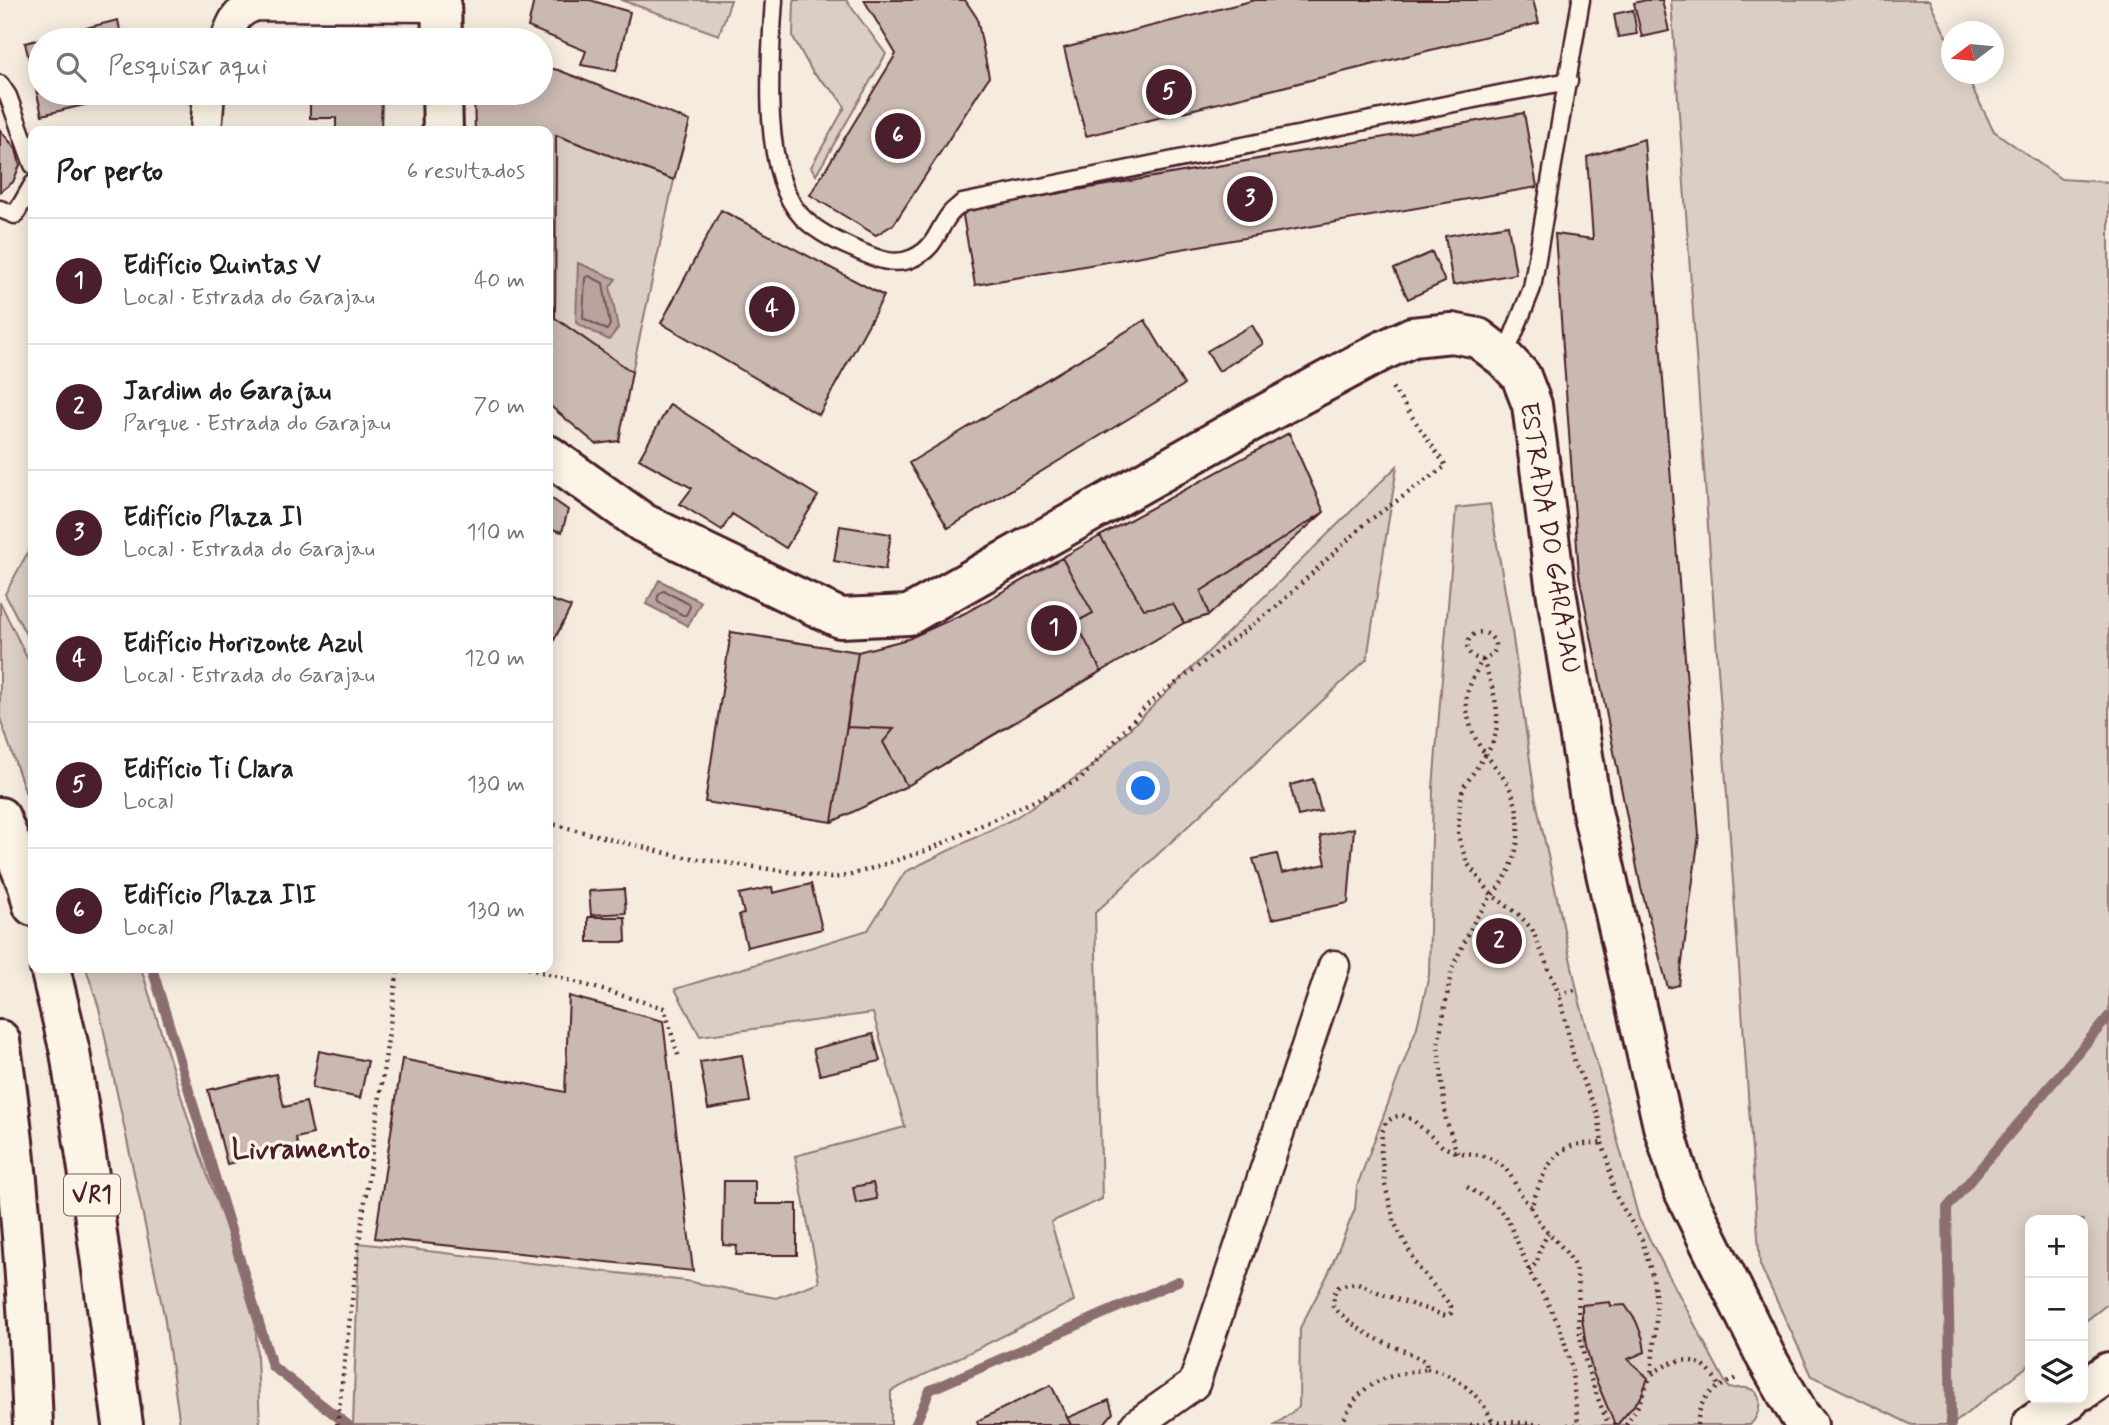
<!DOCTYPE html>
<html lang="pt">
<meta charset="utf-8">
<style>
body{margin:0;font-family:Mynerve,sans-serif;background:#f2f2f2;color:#202124}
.controls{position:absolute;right:21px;bottom:21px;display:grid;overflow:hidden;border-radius:14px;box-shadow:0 4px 18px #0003}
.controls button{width:63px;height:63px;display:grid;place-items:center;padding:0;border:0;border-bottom:2px solid #e0e0e0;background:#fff;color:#202124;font:35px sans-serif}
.compass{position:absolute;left:1941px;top:21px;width:63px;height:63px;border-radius:50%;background:#fff;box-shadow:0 4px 18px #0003;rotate:254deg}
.you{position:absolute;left:1144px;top:789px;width:24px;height:24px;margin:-18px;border:5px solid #fff;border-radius:50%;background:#1a73e8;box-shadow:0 0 0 10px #1a73e833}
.badge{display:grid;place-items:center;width:46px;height:46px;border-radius:50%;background:#4a1f2b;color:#fff;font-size:23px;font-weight:700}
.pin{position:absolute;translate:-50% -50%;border:4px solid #fff;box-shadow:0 2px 7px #0006}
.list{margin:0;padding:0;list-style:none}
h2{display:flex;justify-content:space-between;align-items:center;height:91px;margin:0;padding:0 28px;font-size:30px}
h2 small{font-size:23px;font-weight:400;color:#757577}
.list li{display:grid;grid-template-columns:46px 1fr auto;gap:21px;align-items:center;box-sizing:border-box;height:126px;padding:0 28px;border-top:2px solid #e0e0e0}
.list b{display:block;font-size:26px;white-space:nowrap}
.list p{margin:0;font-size:23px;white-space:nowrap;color:#757577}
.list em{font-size:23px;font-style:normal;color:#757577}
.icon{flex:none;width:38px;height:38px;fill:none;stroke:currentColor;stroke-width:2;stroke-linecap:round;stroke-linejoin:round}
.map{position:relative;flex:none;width:2109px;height:1425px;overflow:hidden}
.search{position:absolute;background:#fff;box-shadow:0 4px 18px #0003;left:28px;top:28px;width:525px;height:77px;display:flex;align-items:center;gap:18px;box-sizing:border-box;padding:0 24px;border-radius:38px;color:#757577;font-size:26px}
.panel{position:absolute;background:#fff;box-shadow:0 4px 18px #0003;left:28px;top:126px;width:525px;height:847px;border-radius:14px}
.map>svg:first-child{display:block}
.green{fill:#dbcec4;stroke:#927678;stroke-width:2}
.water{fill:#b8a39e;stroke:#8c6e70;stroke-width:2}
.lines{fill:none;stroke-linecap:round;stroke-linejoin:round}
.shore{stroke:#765459;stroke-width:2}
.stream{stroke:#8c6e70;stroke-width:10}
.building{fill:#cab9b1;stroke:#4a1f2b;stroke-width:2}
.service-casing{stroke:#4a1f2b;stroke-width:21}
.minor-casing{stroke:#4a1f2b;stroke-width:35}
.tertiary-casing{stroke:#4a1f2b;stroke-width:44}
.trunk-casing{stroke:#4a1f2b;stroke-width:44}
.path{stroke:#4a1f2b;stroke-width:4.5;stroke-dasharray:2 5;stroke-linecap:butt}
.service{stroke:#fcf5e5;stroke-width:16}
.minor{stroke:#fcf5e5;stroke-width:30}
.tertiary{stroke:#fcf5e5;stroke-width:38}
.trunk{stroke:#fcf5e5;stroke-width:38}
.labels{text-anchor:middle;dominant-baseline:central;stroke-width:7;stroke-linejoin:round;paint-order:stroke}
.shield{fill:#fcf5e5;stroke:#7f5f63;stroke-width:2}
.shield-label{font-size:24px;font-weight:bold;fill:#4a1f2b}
.street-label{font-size:26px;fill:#4a1f2b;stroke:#fcf5e5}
.neighbourhood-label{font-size:28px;font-weight:bold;fill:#4a1f2b;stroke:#fcf5e5}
</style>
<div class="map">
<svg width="2109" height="1425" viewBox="0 0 2109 1425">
<rect width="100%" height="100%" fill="#f5ecde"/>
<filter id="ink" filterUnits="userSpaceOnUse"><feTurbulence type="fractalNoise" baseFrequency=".0143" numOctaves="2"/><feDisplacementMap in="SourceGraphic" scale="14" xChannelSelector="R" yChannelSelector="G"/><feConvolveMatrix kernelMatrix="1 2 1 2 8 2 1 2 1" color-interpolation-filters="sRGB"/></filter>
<g filter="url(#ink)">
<path class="green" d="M 621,0 L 731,0 L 719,35 Z
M 794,0 L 846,0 L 886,54 L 816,175 L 811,167 L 845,107 L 835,93 L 813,73 L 793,37 Z
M 1671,0 L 1929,0 L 1951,46 L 1952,74 L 1965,74 L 1994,131 L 2061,179 L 2109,182 L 2109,1303 L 2083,1323 L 2083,1220 L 2030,1220 L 2030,1364 L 1952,1425 L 1912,1425 L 1812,1376 L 1760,1265 Z
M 556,135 L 674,180 L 632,372 L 555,318 Z
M 1397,466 L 1367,659 L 1095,913 L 1102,1199 L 1051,1222 L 1074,1301 L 891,1391 L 891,1425 L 353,1425 L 359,1243 L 686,1281 L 776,1298 L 819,1282 L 795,1156 L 905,1127 L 873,1013 L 700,1036 L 675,989 L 868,930 L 905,872 L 1015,818 L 1091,767 Z
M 1490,504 L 1512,631 L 1535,796 L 1579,999 L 1639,1219 L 1724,1380 L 1729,1388 C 1735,1389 1741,1387 1747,1388 C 1766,1392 1760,1415 1750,1425 L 1275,1425 L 1299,1407 L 1300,1328 L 1329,1272 L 1355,1209 L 1357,1186 L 1417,1027 L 1429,975 L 1433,788 L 1456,508 Z
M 33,543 L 33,648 L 5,594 Z
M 0,602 L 33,670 L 33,815 L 0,718 Z
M 86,968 L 141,968 L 192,1131 L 255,1311 L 260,1425 L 180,1425 L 164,1315 L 99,1008 Z"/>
<path class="water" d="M 578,263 L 616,279 L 610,287 L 618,328 L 609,340 L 576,323 Z
M 659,580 L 701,602 L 688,626 L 646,604 Z"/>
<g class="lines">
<path class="shore" d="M 589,276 L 603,283 L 610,325 L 607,330 L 583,318 L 585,278 Z
M 664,591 L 689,604 L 690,607 L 686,615 L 683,615 L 658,602 C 656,598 660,591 664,591 Z"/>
<path class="stream" d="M 152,968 L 272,1366 L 348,1425
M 915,1425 L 930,1390 L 1178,1281
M 1951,1425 L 1947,1208 L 2109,1016"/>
</g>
<path class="building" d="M 534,0 L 590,0 L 630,12 L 616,71 L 581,65 L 586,51 L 528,27 Z
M 864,0 L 965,0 L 977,18 L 989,77 L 894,224 L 876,235 L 810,195 L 896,54 Z
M 1255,0 L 1533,0 L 1539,23 L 1086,136 L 1064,48 Z
M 1646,0 L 1662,0 L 1669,31 L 1642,37 L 1634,3 Z
M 1633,10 L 1637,34 L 1618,37 L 1614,14 Z
M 118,20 L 122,40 L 40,40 L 40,93 L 134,93 L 42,115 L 25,43 Z
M 334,35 L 382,35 L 382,40 L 334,40 Z
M 541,66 L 558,70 L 690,121 L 674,180 L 556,135 L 555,318 L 632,372 L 619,441 L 596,444 L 548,404 L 548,131 L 475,131 L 474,93 L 541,93 Z
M 310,93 L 382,93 L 381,131 L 336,131 L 336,118 L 310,118 Z
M 1524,113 L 1537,187 L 975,285 L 962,210 Z
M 0,130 L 16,149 L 20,165 L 13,182 L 0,192 Z
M 1644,139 L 1699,835 L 1679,985 L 1668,988 L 1641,888 L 1579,575 L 1555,234 L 1593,239 L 1587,157 Z
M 721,210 L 884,296 L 819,415 L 661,323 Z
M 1508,225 L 1516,274 L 1453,285 L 1445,236 Z
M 1432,252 L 1445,282 L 1408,299 L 1394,269 Z
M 1145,320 L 1184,385 L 948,528 L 909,463 Z
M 1252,325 L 1263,344 L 1219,371 L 1207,351 Z
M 670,404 L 818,496 L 786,548 L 732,514 L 722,530 L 680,504 L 692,488 L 639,459 Z
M 1289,433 L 1324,512 L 1201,591 L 1209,615 L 1184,623 L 1173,604 L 1144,609 L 1100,536 Z
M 1289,433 L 1324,512 L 1209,615 L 1184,623 L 907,786 L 832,822 L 705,802 L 731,632 L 858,652 L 908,639 L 965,613 L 1100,536 Z
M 548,496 L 568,510 L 562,532 L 548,528 Z
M 840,526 L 891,534 L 885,570 L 834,561 Z
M 1062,558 L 1093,613 L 1076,622 L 1101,671 L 907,786 L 883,742 L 894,729 L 847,727 L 858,652 L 908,639 L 965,613 Z
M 548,599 L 571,607 L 548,652 Z
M 731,632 L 858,652 L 832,822 L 705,802 Z
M 1313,779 L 1321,811 L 1298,816 L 1290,785 Z
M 1354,828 L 1348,903 L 1272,919 L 1253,859 L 1277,854 L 1282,873 L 1326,864 L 1320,836 Z
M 811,884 L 822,929 L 747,947 L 739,915 L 744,914 L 739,894 L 772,887 L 773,893 Z
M 624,889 L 626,913 L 591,915 L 589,891 Z
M 588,917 L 625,917 L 626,942 L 588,942 Z
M 569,996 L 663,1021 L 693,1271 L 375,1238 L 402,1059 L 565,1092 Z
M 873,1034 L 880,1061 L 820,1075 L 813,1049 Z
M 319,1051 L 368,1061 L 360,1098 L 312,1088 Z
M 742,1055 L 750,1102 L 708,1109 L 700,1062 Z
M 276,1074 L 284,1107 L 306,1102 L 313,1134 L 296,1138 L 298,1147 L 227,1164 L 208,1090 Z
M 724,1181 L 755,1181 L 755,1204 L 797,1204 L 797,1255 L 736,1255 L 737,1246 L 723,1245 Z
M 873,1183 L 877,1199 L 856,1203 L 853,1187 Z
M 1610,1302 L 1611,1306 L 1625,1305 L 1636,1321 L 1643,1339 L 1645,1352 L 1628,1359 L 1648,1378 L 1641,1397 L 1617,1425 L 1615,1425 L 1593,1373 L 1586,1346 L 1582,1318 L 1582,1305 Z
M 1051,1385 L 1071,1425 L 978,1425 L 977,1421 Z
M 1109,1400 L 1113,1413 L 1103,1425 L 1071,1425 L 1067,1418 Z"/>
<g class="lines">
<g class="service-casing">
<path id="service" d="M 774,0 C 770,58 760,173 802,217 C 815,230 836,241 852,248 C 871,256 892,268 913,258 C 936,248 937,230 950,214 C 953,210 958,207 962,203 L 1504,93 L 1569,81
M 0,84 L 8,96 L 33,165
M 0,209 L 15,215 L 33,184
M 1504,358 L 1532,288 L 1581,0"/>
</g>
<g class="minor-casing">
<path id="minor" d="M 226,40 C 233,21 235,13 255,5 L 441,6
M 206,131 L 209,93
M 1136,1425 L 1194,1384 L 1334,966"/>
</g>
<g class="tertiary-casing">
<path id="tertiary" d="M 441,0 L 442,40
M 442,93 L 443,131
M 548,455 L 643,523 L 840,618 L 909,615 L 1248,423 L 1380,352 L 1412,337 L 1452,333 L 1478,338 L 1504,358 L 1521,376 L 1532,405 L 1555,584 L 1592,811 L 1663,1126 L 1683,1189 L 1767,1359 L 1800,1416 L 1808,1425
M 2083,1390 L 2109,1372
M 2032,1425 L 2070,1399"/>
</g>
<g class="trunk-casing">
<path id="trunk" d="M 0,817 L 28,886 L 33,906
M 50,968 L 70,1052 L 90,1182 L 123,1425
M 0,1040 C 19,1167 28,1296 33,1425"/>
</g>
<path class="path" d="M 1483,660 C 1454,655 1471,623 1489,635 C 1493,638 1496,644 1495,649 C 1493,656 1488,655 1484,659 C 1479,663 1476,673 1473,678 C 1471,683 1468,689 1467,694 C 1464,712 1473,741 1486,754 L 1463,788 L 1460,803 L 1458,836 L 1467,863 L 1492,895 L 1475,920 L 1452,968 L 1438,1045 L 1446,1119 L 1457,1153 C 1478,1153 1500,1157 1512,1178 C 1518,1189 1522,1198 1531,1207 C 1539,1187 1547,1156 1569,1147 C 1578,1143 1592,1144 1602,1143 L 1598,1114 L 1575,1063 L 1559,994
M 1483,660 C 1494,691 1507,726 1486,754 C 1494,766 1505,778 1511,791 C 1526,827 1518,868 1492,895 L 1518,914 L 1532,929 L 1559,994 L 1579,989
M 548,823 L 678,856 L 831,878 L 848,876 L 928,850 L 1081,779 L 1147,705 L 1276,607 L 1367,522 L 1446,466 L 1391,386
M 528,968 L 664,1008 L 679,1058
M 1602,1143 L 1607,1157 L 1614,1193 L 1642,1240 L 1653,1278 L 1657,1310 L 1651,1375 C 1677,1354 1705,1354 1719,1387 L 1738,1377
M 1467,1187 L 1494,1203 L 1508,1220 L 1532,1277 L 1544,1296 L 1560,1327 L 1571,1365 L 1578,1424
M 1531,1207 C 1540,1231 1566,1244 1575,1268 C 1581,1286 1577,1308 1579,1327 C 1583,1362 1595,1393 1609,1425
M 1529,1271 L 1537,1262 L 1540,1249 L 1548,1233
M 1427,1369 C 1456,1373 1482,1396 1493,1423
M 337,1425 L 359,1243 L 398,968
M 1342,1425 C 1359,1381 1384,1376 1427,1369 L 1426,1362 C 1416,1355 1406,1352 1395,1347 C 1372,1338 1350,1325 1333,1306 L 1334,1294 L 1338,1287 L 1347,1284 L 1358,1283 L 1382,1294 L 1446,1316 L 1451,1313 L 1451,1306 L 1418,1267 L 1395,1224 L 1385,1185 L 1381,1152 L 1382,1132 L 1386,1122 L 1394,1117 L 1402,1115 L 1413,1120 L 1443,1147 L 1456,1152
M 1470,1425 L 1509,1422 L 1545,1425
M 1567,1425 L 1582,1425
M 1626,1425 L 1636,1410 L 1651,1375
M 1697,1425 C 1699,1407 1703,1396 1719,1387"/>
<use href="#service" class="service"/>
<use href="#minor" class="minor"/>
<use href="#tertiary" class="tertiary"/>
<use href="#trunk" class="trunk"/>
</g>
</g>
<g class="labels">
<rect class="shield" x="64" y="1174.5" width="56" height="41" rx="5"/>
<g class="shield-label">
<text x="92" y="1195">VR1</text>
</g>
<g class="street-label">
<text transform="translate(1549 538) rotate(81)">ESTRADA DO GARAJAU</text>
</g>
<g class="neighbourhood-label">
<text x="301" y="1150">Livramento</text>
</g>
</g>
</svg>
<div class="controls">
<button>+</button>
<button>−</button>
<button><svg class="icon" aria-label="layers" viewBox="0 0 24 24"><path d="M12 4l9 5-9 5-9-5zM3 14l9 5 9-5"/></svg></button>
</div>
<svg class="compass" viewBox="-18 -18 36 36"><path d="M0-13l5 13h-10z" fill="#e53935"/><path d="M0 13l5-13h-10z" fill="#757577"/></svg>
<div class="you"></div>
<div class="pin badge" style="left:1054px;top:628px">1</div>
<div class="pin badge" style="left:1499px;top:941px">2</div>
<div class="pin badge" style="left:1250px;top:199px">3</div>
<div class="pin badge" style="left:772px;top:309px">4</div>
<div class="pin badge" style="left:1169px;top:92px">5</div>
<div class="pin badge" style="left:898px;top:136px">6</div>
<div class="search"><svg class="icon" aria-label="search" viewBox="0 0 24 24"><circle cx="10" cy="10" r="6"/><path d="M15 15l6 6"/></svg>Pesquisar aqui</div>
<section class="panel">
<h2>Por perto<small>6 resultados</small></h2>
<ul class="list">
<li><span class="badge">1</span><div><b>Edifício Quintas V</b><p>Local · Estrada do Garajau</p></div><em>40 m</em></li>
<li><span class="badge">2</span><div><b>Jardim do Garajau</b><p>Parque · Estrada do Garajau</p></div><em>70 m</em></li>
<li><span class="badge">3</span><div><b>Edifício Plaza II</b><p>Local · Estrada do Garajau</p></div><em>110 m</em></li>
<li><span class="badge">4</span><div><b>Edifício Horizonte Azul</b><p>Local · Estrada do Garajau</p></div><em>120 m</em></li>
<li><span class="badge">5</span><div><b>Edifício Ti Clara</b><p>Local</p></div><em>130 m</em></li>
<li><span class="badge">6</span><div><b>Edifício Plaza III</b><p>Local</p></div><em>130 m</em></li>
</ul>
</section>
</div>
